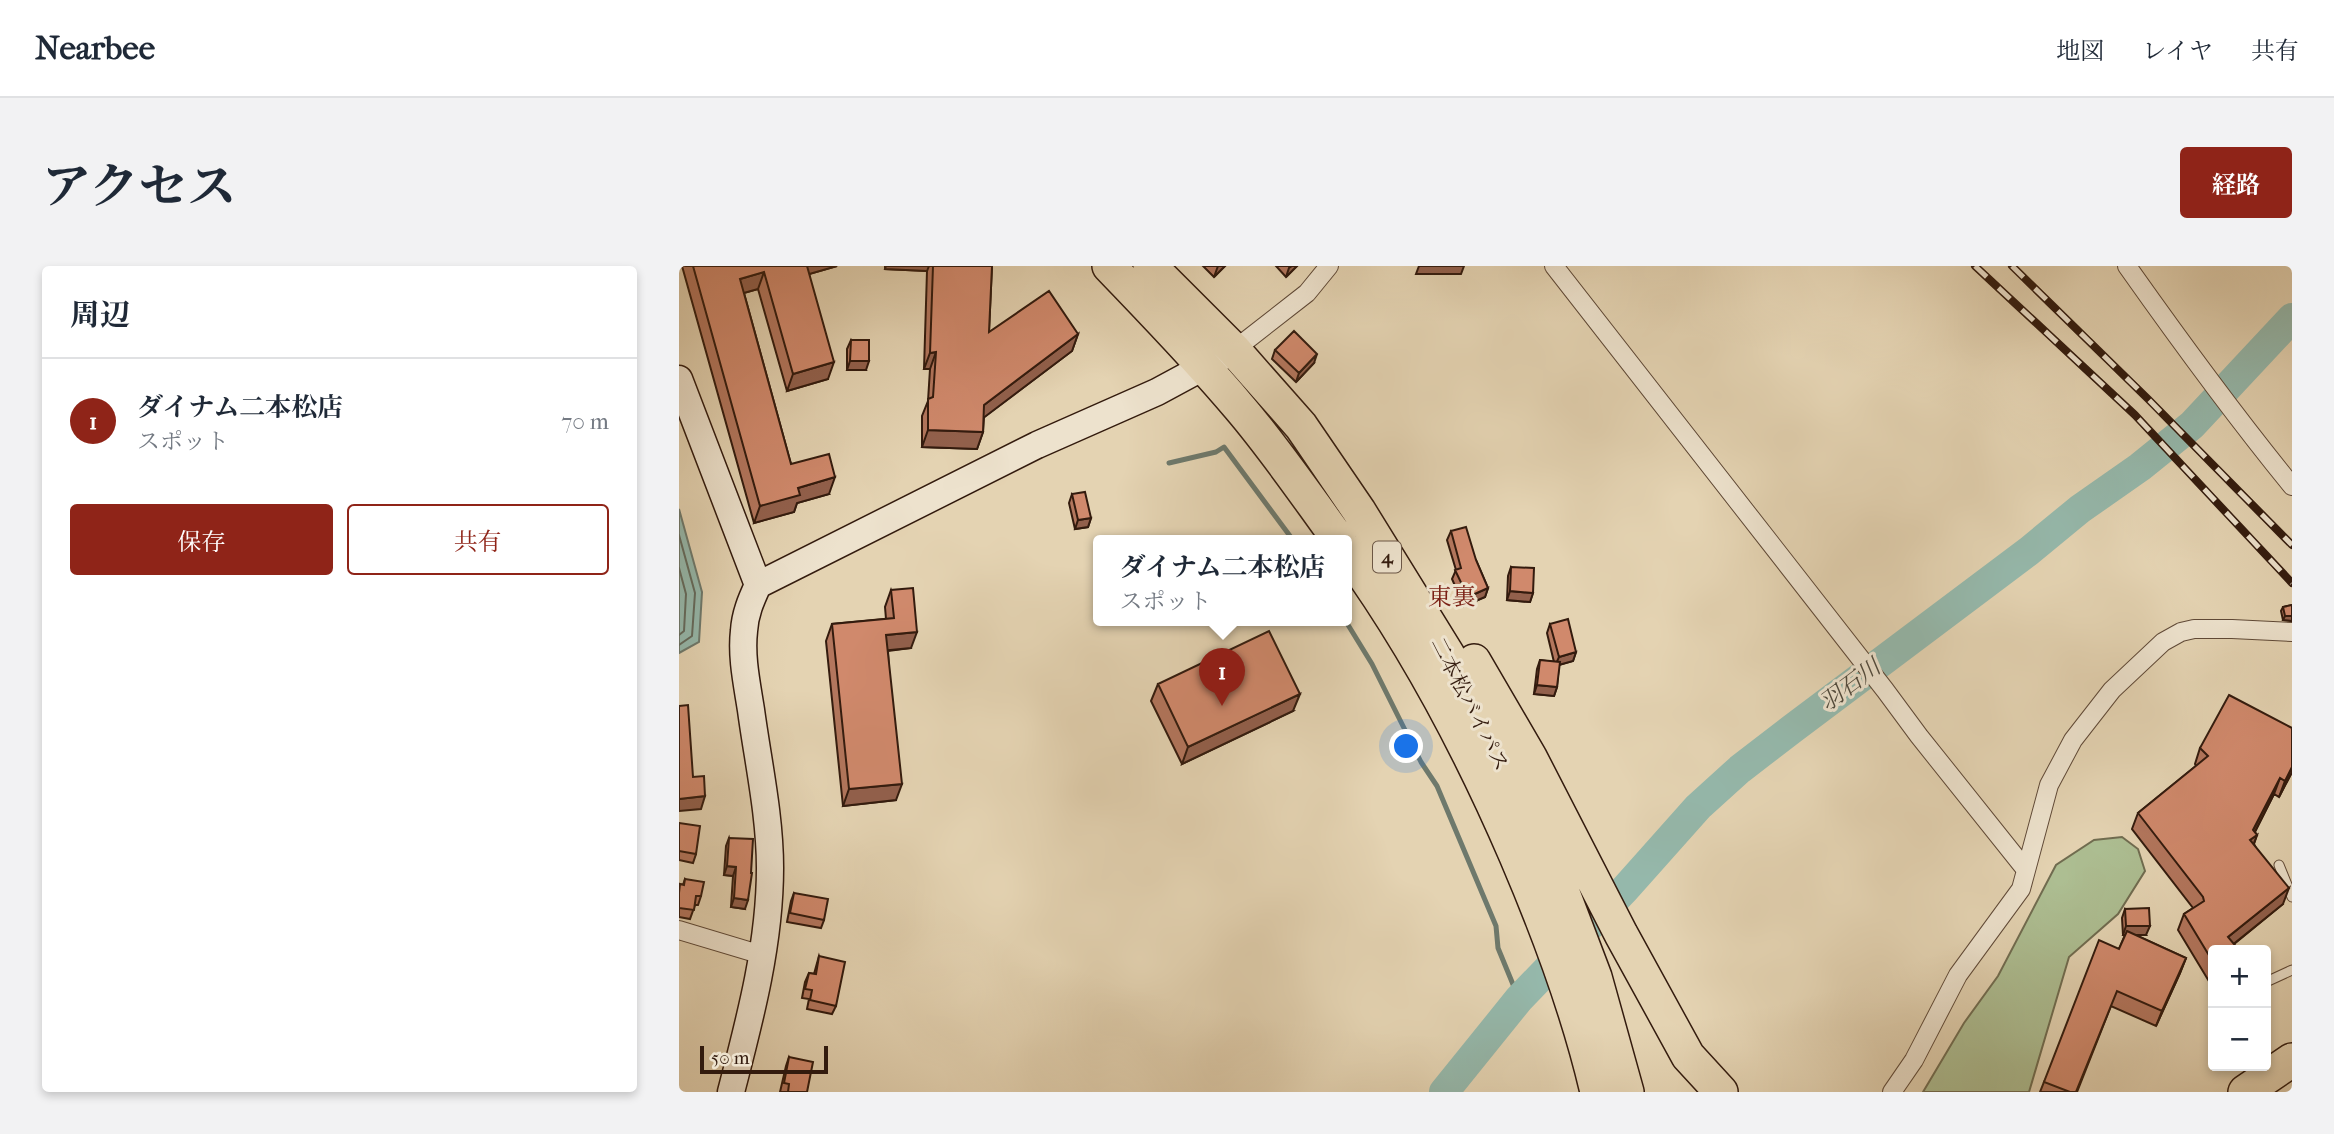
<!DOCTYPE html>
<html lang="ja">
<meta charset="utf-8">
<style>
body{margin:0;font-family:"IM FELL French Canon","Noto Serif JP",serif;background:#f2f2f3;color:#1f2937}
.controls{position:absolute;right:21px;bottom:21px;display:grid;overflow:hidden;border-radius:7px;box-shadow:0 4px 10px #0003}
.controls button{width:63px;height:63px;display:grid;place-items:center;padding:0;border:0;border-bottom:2px solid #e0e1e3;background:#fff;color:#1f2937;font:35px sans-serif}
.scale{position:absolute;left:21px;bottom:18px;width:128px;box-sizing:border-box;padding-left:7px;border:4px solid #331b0e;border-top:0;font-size:19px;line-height:24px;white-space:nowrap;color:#331b0e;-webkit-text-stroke:5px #ede2cd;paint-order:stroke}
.you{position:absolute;left:728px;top:481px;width:24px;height:24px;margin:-18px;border:5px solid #fff;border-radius:50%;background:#1a73e8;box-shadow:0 0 0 10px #1a73e833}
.badge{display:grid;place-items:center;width:46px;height:46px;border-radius:50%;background:#8f2418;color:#fff;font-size:23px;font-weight:700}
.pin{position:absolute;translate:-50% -58px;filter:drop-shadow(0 2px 4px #0008)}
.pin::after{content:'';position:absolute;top:37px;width:24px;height:21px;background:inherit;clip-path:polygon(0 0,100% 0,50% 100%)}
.popup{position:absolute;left:414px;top:269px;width:259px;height:91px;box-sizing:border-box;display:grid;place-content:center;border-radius:7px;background:#fff;filter:drop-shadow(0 2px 5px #0005);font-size:23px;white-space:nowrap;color:#747a83}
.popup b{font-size:26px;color:#1f2937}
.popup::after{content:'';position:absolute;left:50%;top:100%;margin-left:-14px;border:14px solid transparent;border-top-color:#fff}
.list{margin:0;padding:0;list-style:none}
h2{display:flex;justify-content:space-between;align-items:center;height:91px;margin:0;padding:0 28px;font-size:30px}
h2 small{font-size:23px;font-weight:400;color:#747a83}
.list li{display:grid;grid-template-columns:46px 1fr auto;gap:21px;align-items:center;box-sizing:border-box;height:126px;padding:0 28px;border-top:2px solid #e0e1e3}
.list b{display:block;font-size:26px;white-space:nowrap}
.list p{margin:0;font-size:23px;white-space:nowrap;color:#747a83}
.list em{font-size:23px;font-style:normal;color:#747a83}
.actions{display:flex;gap:14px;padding:21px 28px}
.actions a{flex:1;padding:16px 0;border:2px solid #8f2418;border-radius:7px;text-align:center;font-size:24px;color:#8f2418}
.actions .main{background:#8f2418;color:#fff}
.map{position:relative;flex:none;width:1613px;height:826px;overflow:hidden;border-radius:7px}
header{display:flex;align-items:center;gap:42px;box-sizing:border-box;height:98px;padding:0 35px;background:#fff;border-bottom:2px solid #e0e1e3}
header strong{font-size:33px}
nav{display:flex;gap:38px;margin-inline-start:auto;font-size:24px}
.intro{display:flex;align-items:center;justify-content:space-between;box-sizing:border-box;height:168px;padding:0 42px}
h1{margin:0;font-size:49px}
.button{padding:18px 32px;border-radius:7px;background:#8f2418;color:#fff;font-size:24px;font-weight:700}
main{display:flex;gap:42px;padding:0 42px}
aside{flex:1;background:#fff;border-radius:7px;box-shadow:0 4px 10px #0003}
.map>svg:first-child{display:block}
.green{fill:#adbe92;stroke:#706c50;stroke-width:2}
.water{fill:#95b8ab;stroke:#6e796c;stroke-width:2}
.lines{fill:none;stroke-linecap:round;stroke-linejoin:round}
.shore{stroke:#646a5c;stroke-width:2}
.stream{stroke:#6e796c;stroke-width:5}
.river{stroke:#95b8ab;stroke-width:30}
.lane-casing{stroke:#5f4937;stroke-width:11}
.street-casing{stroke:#5f4937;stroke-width:20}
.secondary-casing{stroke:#331b0e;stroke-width:29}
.highway-casing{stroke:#331b0e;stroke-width:36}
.lane{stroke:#ede2cd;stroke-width:9}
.street{stroke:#ede2cd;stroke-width:18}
.secondary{stroke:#ede2cd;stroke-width:26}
.highway{stroke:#e4d3b2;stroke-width:33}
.rail-casing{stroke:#331b0e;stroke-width:8}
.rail{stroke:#ede2cd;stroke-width:5;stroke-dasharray:16;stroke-linecap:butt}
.wall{fill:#b3765d;stroke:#331b0e;stroke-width:2}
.shaded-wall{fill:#92604c;stroke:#331b0e;stroke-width:2}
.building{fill:#d0896c;stroke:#331b0e;stroke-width:2}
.labels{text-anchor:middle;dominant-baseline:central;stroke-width:6;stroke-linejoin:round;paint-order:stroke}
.shield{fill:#ede2cd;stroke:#6b5747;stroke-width:2}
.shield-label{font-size:19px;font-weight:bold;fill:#331b0e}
.street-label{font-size:21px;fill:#331b0e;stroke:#ede2cd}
.water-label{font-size:23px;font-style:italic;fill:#504a3d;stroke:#ede2cd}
.quarter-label{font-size:24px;fill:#7a1f14;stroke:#ede2cd}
</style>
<header>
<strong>Nearbee</strong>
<nav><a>地図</a><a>レイヤ</a><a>共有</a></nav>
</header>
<div class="intro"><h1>アクセス</h1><a class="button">経路</a></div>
<main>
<aside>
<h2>周辺<small></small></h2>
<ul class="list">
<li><span class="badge">1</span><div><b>ダイナム二本松店</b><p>スポット</p></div><em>70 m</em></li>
</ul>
<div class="actions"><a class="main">保存</a><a>共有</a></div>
</aside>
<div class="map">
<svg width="1613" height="826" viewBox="0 0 1613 826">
<rect width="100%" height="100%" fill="#e4d3b2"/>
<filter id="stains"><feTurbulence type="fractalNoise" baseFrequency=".00286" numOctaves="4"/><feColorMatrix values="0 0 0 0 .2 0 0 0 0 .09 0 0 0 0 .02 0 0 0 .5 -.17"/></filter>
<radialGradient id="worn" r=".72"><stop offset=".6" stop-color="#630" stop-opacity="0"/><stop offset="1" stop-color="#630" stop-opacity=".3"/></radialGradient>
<path class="green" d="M 1443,571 L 1459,583 L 1466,605 L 1439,648 L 1390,691 L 1350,826 L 1244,826 L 1285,757 L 1319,710 L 1377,599 L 1415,574 Z"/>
<path class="water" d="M 0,243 L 23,326 L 20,376 L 0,387 Z"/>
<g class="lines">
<path class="shore" d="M 0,269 L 16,327 L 13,370 L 0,379
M 0,302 L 7,328 L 5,365 L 0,369"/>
<path class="stream" d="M 490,197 L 537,186 L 545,181 L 611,270
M 666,354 L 693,398 L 742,496 L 758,520 L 817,660 L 819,682 L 840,733"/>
<path class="river" d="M 765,826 L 840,733 L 946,623 L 1019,541 L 1061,503 L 1113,463 L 1350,285 L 1401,243 L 1461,201 L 1513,159 L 1613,52"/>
<g class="lane-casing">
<path id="lane" d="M 1600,599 L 1613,631
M 1587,716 L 1613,704"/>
</g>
<g class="street-casing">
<path id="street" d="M 875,0 L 1206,424 L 1240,470 L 1347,604
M 1448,0 C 1501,75 1555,149 1613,220
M 555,84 L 628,27 L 650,0
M 0,664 L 83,689
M 1213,826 L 1235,794 L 1279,709 L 1342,623 L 1370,519 L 1394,474 L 1433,424 L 1484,376 L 1502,366 L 1515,363 L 1553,363 L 1613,366"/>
</g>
<g class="secondary-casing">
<path id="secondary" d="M 0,113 L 79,319
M 52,826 C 71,753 91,678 91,602 C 91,549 79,496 72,444 C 68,418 62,391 65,365 C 66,348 72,334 79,319 L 358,179 L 478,126 L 541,92"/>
</g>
<g class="highway-casing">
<path id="highway" d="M 430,0 C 474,46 519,92 560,141 C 596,183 627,229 660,274
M 471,0 L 555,84 L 622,160 L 680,245 L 769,389 L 883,624 L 916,711 L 948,826
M 667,284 C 736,379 791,483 837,590 C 870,667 899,744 918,826
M 795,395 L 851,491 L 942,668 L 1009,790 L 1042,826
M 1566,826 L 1613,794"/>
</g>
<use href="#lane" class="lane"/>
<use href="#street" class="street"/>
<use href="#secondary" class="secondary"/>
<use href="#highway" class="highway"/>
<g class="rail-casing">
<path id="rail" d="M 1296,0 L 1456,149 L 1613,317
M 1333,0 L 1469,133 L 1613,279"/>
</g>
<use href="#rail" class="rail"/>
</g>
<path class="wall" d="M 3,0 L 158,0 L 130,8 L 149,113 L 108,125 L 79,23 L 65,27 L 112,198 L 150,228 L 118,237 L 115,246 L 75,257 Z
M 206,0 L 313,0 L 310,66 L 399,68 L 393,85 L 305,151 L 304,166 L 298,183 L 243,181 L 243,150 L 249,135 L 251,103 L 245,103 L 248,5 L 206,3 Z
M 524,0 L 546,0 L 535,11 Z
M 597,0 L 618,0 L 607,11 Z
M 172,74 L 187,104 L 168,104 L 168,83 Z
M 596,84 L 635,97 L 617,116 L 593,93 Z
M 393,228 L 412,252 L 409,261 L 396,263 L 390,237 Z
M 772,265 L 797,294 L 809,322 L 806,331 L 785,340 L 773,313 L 777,304 L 768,274 Z
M 832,301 L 854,327 L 851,336 L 828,334 L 829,310 Z
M 212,324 L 232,382 L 209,385 L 217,534 L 164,540 L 147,375 L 153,358 L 207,353 L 206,341 Z
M 1613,339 L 1613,355 L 1604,354 L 1602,345 L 1604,341 Z
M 871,358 L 897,386 L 894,395 L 880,399 L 878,421 L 875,430 L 855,428 L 858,403 L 861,394 L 875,396 L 868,367 Z
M 479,418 L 614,445 L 503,498 L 472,435 Z
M 1521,482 L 1613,506 L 1600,531 L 1595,528 L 1576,566 L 1578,569 L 1575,578 L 1604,638 L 1555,678 L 1534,684 L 1534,722 L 1499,664 L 1505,648 L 1514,642 L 1453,563 L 1459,547 L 1517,500 L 1516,498 Z
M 0,557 L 17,588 L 14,597 L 0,594 Z
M 50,572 L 66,643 L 52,641 L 54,610 L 45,609 L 47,580 Z
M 6,613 L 22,630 L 19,639 L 16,639 L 11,653 L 0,651 L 0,622 L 1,618 L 4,619 Z
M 115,627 L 145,654 L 142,662 L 108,656 L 112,635 Z
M 1446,643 L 1467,669 L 1456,669 L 1507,692 L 1501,707 L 1477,760 L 1432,740 L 1398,826 L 1361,826 L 1365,816 L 1440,683 L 1446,669 L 1444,669 L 1443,652 Z
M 140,690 L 157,740 L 153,748 L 128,743 L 130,733 L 123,732 L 126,716 L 130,707 L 135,708 Z
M 110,791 L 128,826 L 101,826 L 107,800 Z"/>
<path class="shaded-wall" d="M 124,0 L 158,0 L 120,11 Z
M 207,0 L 250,0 L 248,5 L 206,3 Z
M 539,0 L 546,0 L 535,11 Z
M 613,0 L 618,0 L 607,11 L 610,2 Z
M 740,0 L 785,0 L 782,8 L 737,8 Z
M 85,6 L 79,23 L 54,30 L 61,13 Z
M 399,68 L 393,85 L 299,156 L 305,139 Z
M 257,86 L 251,103 L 245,103 L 251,87 Z
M 638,88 L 635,97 L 617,116 L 620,107 Z
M 171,95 L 190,95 L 187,104 L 168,104 Z
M 155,96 L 149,113 L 108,125 L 114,108 Z
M 249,164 L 304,166 L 298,183 L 243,181 Z
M 156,211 L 150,228 L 118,237 L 115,246 L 75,257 L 81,240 L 119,222 Z
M 412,252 L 409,261 L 396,263 L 399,254 Z
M 809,322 L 806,331 L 785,340 L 789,331 Z
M 831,325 L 854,327 L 851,336 L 828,334 Z
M 1606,350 L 1613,350 L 1613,355 L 1604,354 Z
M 238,366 L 232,382 L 201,385 L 207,369 Z
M 897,386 L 894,395 L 876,400 L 880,391 Z
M 858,419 L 878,421 L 875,430 L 855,428 Z
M 621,428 L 614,445 L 503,498 L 509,481 Z
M 1613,501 L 1613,506 L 1600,531 L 1606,515 Z
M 1601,512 L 1595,528 L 1572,573 L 1578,569 L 1572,585 L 1565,590 L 1574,564 Z
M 223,518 L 217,534 L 164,540 L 170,523 Z
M 26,530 L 22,543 L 0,545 L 0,533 Z
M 48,600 L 57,601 L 54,610 L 45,609 Z
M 1610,622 L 1604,638 L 1547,684 L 1549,671 Z
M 55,632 L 69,634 L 66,643 L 52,641 Z
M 1447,660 L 1471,660 L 1467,669 L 1444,669 Z
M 1507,692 L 1501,707 L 1477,760 L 1483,745 Z"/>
<path class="building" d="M 14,0 L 128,0 L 155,96 L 114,108 L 85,6 L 61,13 L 112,198 L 150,188 L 156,211 L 119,222 L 121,229 L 81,240 Z
M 254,0 L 313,0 L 310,66 L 370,25 L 399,68 L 305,139 L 304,166 L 249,164 L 249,133 L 254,131 L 257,86 L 251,87 Z
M 615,65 L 638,88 L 620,107 L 596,84 Z
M 172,74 L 190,74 L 190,95 L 171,95 Z
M 406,226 L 412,252 L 399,254 L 393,228 Z
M 787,261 L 797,294 L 809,322 L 789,331 L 776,304 L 782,302 L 772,265 Z
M 832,301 L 855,302 L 854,327 L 831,325 Z
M 234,322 L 238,366 L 207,369 L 223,518 L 170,523 L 153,358 L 215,352 L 212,324 Z
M 1613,339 L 1613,350 L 1606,350 L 1604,341 Z
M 889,353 L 897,386 L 880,391 L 871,358 Z
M 590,365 L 621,428 L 509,481 L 479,418 Z
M 861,394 L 881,396 L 878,421 L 858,419 Z
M 1550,429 L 1613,462 L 1613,501 L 1606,515 L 1601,512 L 1574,564 L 1578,569 L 1571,574 L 1610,622 L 1549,671 L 1560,684 L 1534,684 L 1534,696 L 1505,648 L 1525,635 L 1524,631 L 1459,547 L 1529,490 L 1521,482 Z
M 9,439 L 14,511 L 25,510 L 26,530 L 0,533 L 0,440 Z
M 0,557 L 21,560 L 17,588 L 0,585 Z
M 50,572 L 74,573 L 72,607 L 73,607 L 69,634 L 55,632 L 57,601 L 48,600 Z
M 6,613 L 25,616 L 22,630 L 17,630 L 15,644 L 0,642 L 0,627 L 1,618 L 5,619 Z
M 115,627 L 149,633 L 145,654 L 111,647 Z
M 1470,642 L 1471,660 L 1447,660 L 1446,643 Z
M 1448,665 L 1507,692 L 1483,745 L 1438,725 L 1397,826 L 1391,826 L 1365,816 L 1420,674 L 1440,683 Z
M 140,690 L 166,696 L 157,740 L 131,734 L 133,724 L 126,723 L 130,707 L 137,708 Z
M 110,791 L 134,796 L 128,826 L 109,826 L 110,818 L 105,817 Z"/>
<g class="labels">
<rect class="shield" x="694" y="275.5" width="28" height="31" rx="5"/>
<g class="shield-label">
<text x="708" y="291">4</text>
</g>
<g class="street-label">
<text transform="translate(791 438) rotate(63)">二本松バイパス</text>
</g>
<g class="water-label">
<text transform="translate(1171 419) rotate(-37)">羽石川</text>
</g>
<g class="quarter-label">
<text x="773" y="331">東裏</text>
</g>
</g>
<rect width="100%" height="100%" filter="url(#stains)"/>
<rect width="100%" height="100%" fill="url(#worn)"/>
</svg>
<div class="controls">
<button>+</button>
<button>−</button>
</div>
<div class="scale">50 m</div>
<div class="you"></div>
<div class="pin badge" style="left:543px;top:440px">1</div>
<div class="popup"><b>ダイナム二本松店</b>スポット</div>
</div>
</main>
